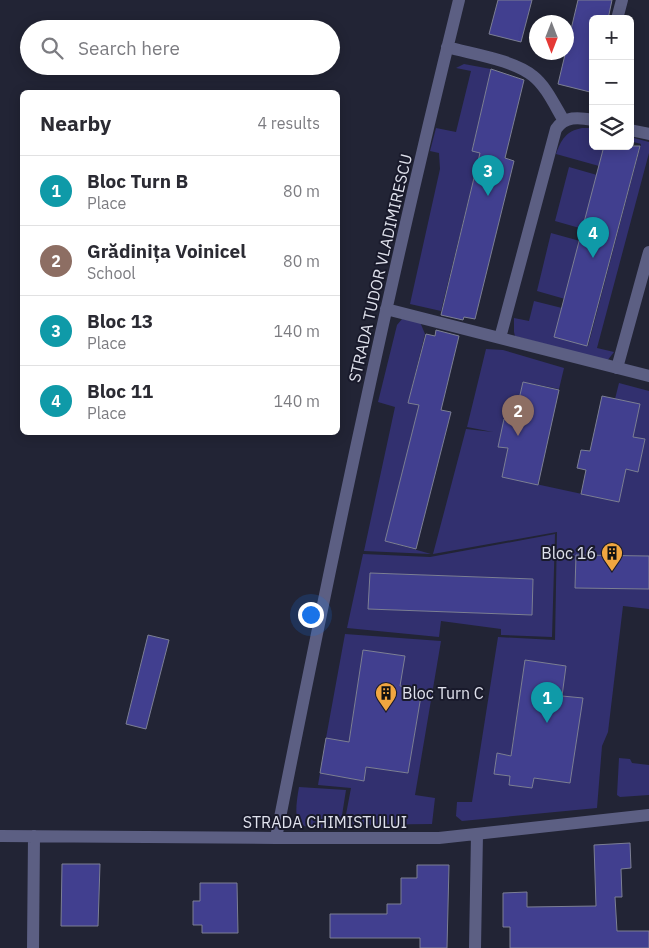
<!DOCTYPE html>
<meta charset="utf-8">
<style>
body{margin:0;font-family:"IBM Plex Sans",sans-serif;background:#f2f2f3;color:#2b2b33}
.controls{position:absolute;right:15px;top:15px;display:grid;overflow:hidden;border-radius:8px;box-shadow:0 2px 12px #0003}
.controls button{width:45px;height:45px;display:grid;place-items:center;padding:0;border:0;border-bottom:1px solid #e1e1e2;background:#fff;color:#2b2b33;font:25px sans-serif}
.compass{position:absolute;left:529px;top:15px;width:45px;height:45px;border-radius:50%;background:#fff;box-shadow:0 2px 12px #0003;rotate:180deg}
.you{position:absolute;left:310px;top:614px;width:18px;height:18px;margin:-12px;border:4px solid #fff;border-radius:50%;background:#1a73e8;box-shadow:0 0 0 8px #1a73e833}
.badge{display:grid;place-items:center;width:32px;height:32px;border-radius:50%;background:#846239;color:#fff;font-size:16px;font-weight:700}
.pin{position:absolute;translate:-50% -41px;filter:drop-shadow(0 1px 2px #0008)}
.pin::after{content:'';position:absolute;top:26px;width:18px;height:15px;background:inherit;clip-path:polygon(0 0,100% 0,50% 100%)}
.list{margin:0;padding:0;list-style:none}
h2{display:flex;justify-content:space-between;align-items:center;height:65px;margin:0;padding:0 20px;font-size:21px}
h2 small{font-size:16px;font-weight:400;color:#7c7c81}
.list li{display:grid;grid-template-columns:32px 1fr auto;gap:15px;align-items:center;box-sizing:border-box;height:70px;padding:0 20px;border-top:1px solid #e1e1e2}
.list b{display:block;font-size:19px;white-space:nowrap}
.list p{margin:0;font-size:16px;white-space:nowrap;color:#7c7c81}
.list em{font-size:16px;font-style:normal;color:#7c7c81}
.icon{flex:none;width:28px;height:28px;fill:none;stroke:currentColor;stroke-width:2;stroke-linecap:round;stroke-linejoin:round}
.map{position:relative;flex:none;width:649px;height:948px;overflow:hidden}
.search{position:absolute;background:#fff;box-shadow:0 2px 12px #0003;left:20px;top:20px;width:320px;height:55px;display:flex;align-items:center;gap:12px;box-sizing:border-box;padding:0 18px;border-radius:28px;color:#7c7c81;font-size:19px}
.panel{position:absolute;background:#fff;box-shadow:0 2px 12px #0003;left:20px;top:90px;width:320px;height:345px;border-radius:8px}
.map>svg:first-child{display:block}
.green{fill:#32306f;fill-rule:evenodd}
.building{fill:#413f8f;stroke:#7c7f94}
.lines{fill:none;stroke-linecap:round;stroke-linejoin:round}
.lane{stroke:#5c5f83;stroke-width:12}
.street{stroke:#5c5f83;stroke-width:12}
.labels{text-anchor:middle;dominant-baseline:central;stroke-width:4;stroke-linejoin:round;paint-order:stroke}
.street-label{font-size:16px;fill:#e0e2ed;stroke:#191a2b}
.poi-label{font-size:16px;fill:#e0e2ed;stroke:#191a2b;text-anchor:end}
</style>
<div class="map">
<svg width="649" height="948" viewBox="0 0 649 948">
<rect width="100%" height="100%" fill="#222435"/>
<path class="green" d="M 464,64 L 491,69 L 472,150 L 480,153 L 441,311 L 410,304 L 440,169 L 439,153 L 430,151 L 436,128 L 456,132 L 471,71 L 456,68 Z
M 582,128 L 593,128 L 593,146 L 604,146 L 599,166 L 556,154 C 561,140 566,131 582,128 Z
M 630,137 L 649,142 L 649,153 L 597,348 L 614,352 L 607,361 L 515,336 L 514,332 L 514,318 L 529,321 L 534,301 L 562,308 L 555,337 L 588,346 L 641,144 L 630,141 Z
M 569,167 L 597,175 L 583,229 L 555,221 Z
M 551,233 L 580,241 L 565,299 L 537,291 Z
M 402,319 L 420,322 L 425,334 L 408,403 L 419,405 L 385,541 L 431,554 L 364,551 L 395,407 L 378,402 L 397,325 Z
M 486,349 L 503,350 L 564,368 L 559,389 L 523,382 L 514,421 L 499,447 L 508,448 L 503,477 L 619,502 L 626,469 L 638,471 L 645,439 L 633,437 L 640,404 L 615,399 L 619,383 L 649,391 L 649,556 L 576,555 L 575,588 L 649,589 L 649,609 L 623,606 L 608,732 L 602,746 L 597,808 L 462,821 L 456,816 L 457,802 L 472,802 L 498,637 L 555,640 L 557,532 L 433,554 L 466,429 L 493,432 L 467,427 ZM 525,660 L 566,666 L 562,696 L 582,699 L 570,783 L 534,778 L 532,788 L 509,785 L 510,776 L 494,774 L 497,753 L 513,756 L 514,747 L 512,747 Z
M 555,534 L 552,637 L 501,635 L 501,629 L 441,621 L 439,637 L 347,628 L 363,554 L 430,557 ZM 370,573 L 533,579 L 532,615 L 369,609 Z
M 345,634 L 441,641 L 415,795 L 435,798 L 432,824 L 344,825 L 351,788 L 318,785 L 320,773 L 363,781 L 366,767 L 408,773 L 422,690 L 400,686 L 363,650 L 350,734 L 362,745 L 326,738 Z
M 619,758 L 630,759 L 632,763 L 649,765 L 649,795 L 620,797 L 617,795 Z
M 299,787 L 346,790 L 340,828 C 300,828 291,832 299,787 Z"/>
<path class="building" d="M 498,0 L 532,0 L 521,42 L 489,34 Z
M 578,0 L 612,0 L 608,19 L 593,19 L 593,81 L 590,92 L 558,84 Z
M 491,69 L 524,80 L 505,158 L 514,161 L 475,319 L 464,317 L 463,320 L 441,315 L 480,153 L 472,151 Z
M 604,146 L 640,146 L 587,346 L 554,337 Z
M 436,330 L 459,336 L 441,410 L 451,412 L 416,549 L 385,541 L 419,405 L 408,403 L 426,334 L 435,336 Z
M 523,382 L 559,390 L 538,485 L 502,477 L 508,448 L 498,447 L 504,419 L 514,421 Z
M 602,396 L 640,404 L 633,437 L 645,439 L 638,472 L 626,469 L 619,502 L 581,494 L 586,470 L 577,468 L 581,450 L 590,451 Z
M 576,555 L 649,556 L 649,589 L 575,588 Z
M 370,573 L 533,579 L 532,615 L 368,609 Z
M 148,635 L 169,640 L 146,729 L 126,724 Z
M 363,650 L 405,656 L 400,686 L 422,690 L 408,773 L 366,767 L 364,781 L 320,773 L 326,738 L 349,742 Z
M 525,660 L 566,666 L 562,696 L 583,698 L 570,783 L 534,778 L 532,788 L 509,785 L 510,776 L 494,774 L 497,753 L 511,756 Z
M 630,843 L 631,868 L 621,869 L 622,897 L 615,897 L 617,931 L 649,931 L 649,948 L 510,948 L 510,927 L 503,927 L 503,893 L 527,892 L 527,907 L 596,906 L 594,845 Z
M 62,864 L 100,864 L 98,926 L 61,926 Z
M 417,865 L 449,865 L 447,948 L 420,948 L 420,938 L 330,938 L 330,914 L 387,914 L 387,904 L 401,904 L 401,878 L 417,878 Z
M 200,883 L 237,883 L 238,933 L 202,933 L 202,925 L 193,925 L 193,901 L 200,901 Z"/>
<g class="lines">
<path class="lane" d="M 617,19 L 622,0
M 617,368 L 649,252"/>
<path class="street" d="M 447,47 C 472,54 514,60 533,76 C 546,86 555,106 564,121
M 630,130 L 649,134
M 386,309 L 649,376
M 500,338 L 556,129 C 565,116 578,117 593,120
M 0,836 L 276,838 L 439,838 L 649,815
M 276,838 C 331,558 390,278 459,0
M 33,948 L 34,836
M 475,948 L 477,834"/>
</g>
<defs>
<g id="building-pin" transform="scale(1.125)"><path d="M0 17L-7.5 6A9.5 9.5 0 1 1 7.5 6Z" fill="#f1a640" stroke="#191a2b"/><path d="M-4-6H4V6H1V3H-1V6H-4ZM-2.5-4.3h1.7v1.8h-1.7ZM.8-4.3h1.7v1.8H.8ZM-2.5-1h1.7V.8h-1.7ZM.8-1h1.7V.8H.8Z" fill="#111"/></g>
</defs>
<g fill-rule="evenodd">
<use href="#building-pin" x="612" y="553"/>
<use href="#building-pin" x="386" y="693"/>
</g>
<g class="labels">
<g class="street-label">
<text transform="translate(380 268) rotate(-77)">STRADA TUDOR VLADIMIRESCU</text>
<text x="325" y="822">STRADA CHIMISTULUI</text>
</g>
<g class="poi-label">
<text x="596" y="553">Bloc 16</text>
<text x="402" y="693" text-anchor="start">Bloc Turn C</text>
</g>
</g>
</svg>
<div class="controls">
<button>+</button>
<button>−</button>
<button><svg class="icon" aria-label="layers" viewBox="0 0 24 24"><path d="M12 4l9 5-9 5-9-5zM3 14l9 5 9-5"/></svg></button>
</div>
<svg class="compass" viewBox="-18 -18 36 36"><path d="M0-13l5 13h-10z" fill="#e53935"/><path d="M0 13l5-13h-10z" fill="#7c7c81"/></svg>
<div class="you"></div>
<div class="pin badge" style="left:547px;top:723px;background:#0f9aa8">1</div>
<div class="pin badge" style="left:518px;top:436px;background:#8d6e63">2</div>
<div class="pin badge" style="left:488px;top:196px;background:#0f9aa8">3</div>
<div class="pin badge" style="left:593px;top:258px;background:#0f9aa8">4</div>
<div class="search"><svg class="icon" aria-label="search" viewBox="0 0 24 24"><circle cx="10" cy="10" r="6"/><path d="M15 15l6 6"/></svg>Search here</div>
<section class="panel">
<h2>Nearby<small>4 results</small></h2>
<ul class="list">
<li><span class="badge" style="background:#0f9aa8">1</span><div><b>Bloc Turn B</b><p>Place</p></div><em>80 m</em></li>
<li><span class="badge" style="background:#8d6e63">2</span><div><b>Grădinița Voinicel</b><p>School</p></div><em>80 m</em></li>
<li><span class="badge" style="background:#0f9aa8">3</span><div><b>Bloc 13</b><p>Place</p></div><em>140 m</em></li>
<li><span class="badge" style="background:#0f9aa8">4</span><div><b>Bloc 11</b><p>Place</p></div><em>140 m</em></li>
</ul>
</section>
</div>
